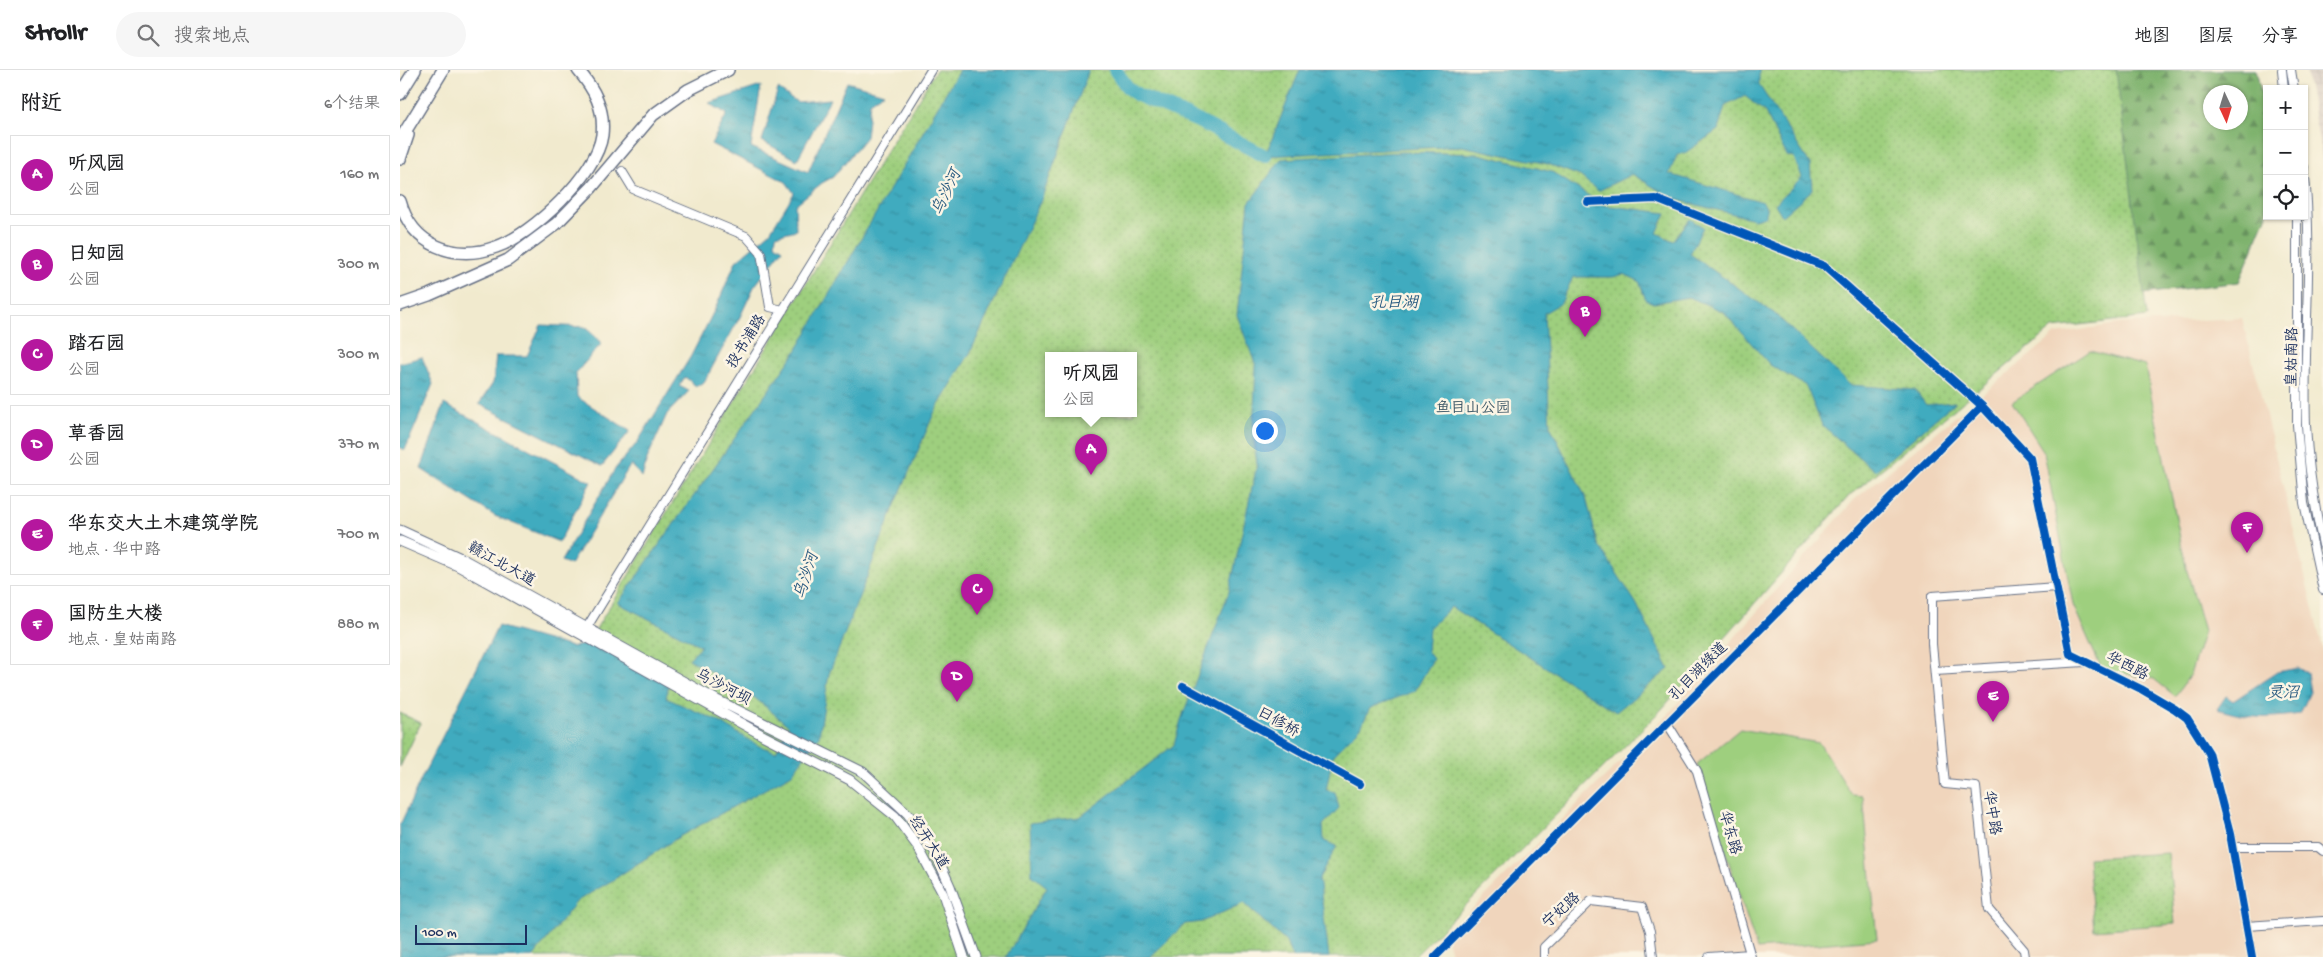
<!DOCTYPE html>
<html lang="zh">
<meta charset="utf-8">
<style>
body{margin:0;font-family:"Gochi Hand","LXGW WenKai TC",sans-serif;background:#f6f6f6;color:#202124}
.controls{position:absolute;right:15px;top:15px;display:grid;overflow:hidden;border-radius:0px;box-shadow:0 1px 4px #0004}
.controls button{width:45px;height:45px;display:grid;place-items:center;padding:0;border:0;border-bottom:1px solid #e0e0e0;background:#fff;color:#202124;font:25px sans-serif}
.compass{position:absolute;left:1803px;top:15px;width:45px;height:45px;border-radius:50%;background:#fff;box-shadow:0 1px 4px #0004;rotate:176deg}
.scale{position:absolute;left:15px;bottom:12px;width:112px;box-sizing:border-box;padding-left:5px;border:2px solid #1b2f5e;border-top:0;font-size:14px;line-height:18px;white-space:nowrap;color:#1b2f5e;-webkit-text-stroke:4px #fcf5e5;paint-order:stroke}
.you{position:absolute;left:864px;top:360px;width:18px;height:18px;margin:-12px;border:4px solid #fff;border-radius:50%;background:#1a73e8;box-shadow:0 0 0 8px #1a73e833}
.badge{display:grid;place-items:center;width:32px;height:32px;border-radius:50%;background:#b5179e;color:#fff;font-size:16px;font-weight:700}
.pin{position:absolute;translate:-50% -41px;filter:drop-shadow(0 1px 2px #0008)}
.pin::after{content:'';position:absolute;top:26px;width:18px;height:15px;background:inherit;clip-path:polygon(0 0,100% 0,50% 100%)}
.popup{position:absolute;left:645px;top:282px;width:92px;height:65px;box-sizing:border-box;display:grid;place-content:center;border-radius:0px;background:#fff;filter:drop-shadow(0 1px 4px #0005);font-size:16px;white-space:nowrap;color:#757577}
.popup b{font-size:19px;color:#202124}
.popup::after{content:'';position:absolute;left:50%;top:100%;margin-left:-10px;border:10px solid transparent;border-top-color:#fff}
.list{margin:0;padding:0;list-style:none}
h2{display:flex;justify-content:space-between;align-items:center;height:65px;margin:0;padding:0 20px;font-size:21px}
h2 small{font-size:16px;font-weight:400;color:#757577}
.list li{display:grid;grid-template-columns:32px 1fr auto;gap:15px;align-items:center;box-sizing:border-box;height:80px;margin:0 10px 10px;padding:0 10px;border:1px solid #e0e0e0;border-radius:0px}
.list b{display:block;font-size:19px;white-space:nowrap}
.list p{margin:0;font-size:16px;white-space:nowrap;color:#757577}
.list em{font-size:16px;font-style:normal;color:#757577}
.icon{flex:none;width:28px;height:28px;fill:none;stroke:currentColor;stroke-width:2;stroke-linecap:round;stroke-linejoin:round}
.map{position:relative;flex:none;width:1923px;height:887px;overflow:hidden}
header{display:flex;align-items:center;gap:30px;box-sizing:border-box;height:70px;padding:0 25px;background:#fff;border-bottom:1px solid #e0e0e0}
header strong{font-size:24px}
nav{display:flex;gap:28px;margin-inline-start:auto;font-size:18px}
.search{width:350px;height:45px;background:#f6f6f6;display:flex;align-items:center;gap:12px;box-sizing:border-box;padding:0 18px;border-radius:28px;color:#757577;font-size:19px}
main{display:flex}
aside{flex:1;background:#fff}
.map>svg:first-child{display:block}
.built{fill:#f0d5bc}
.industrial{fill:url(#industrial-grid)}
.green{fill:#9ecf7e;stroke:#5c7f6e}
.forest{fill:url(#forest-firs);stroke:#4c7066;fill-rule:evenodd}
.park{fill:url(#park-dots);stroke:#5c7f6e;fill-rule:evenodd}
.water{fill:url(#water-ripples);stroke:#2e6d8e}
.lines{fill:none;stroke-linecap:round;stroke-linejoin:round}
.river{stroke:#40abbf;stroke-width:14}
.minor-casing{stroke:#667085;stroke-width:10}
.major-casing{stroke:#667085;stroke-width:11}
.highway-casing{stroke:#667085;stroke-width:14}
.minor{stroke:#fff;stroke-width:8}
.major{stroke:#fff;stroke-width:9}
.highway{stroke:#fff;stroke-width:11}
.cycleway-casing{stroke:#fcf5e5;stroke-width:11}
.cycleway{stroke:#0057b8;stroke-width:8}
.labels{text-anchor:middle;dominant-baseline:central;stroke-width:5;stroke-linejoin:round;paint-order:stroke}
.street-label{font-size:15px;fill:#1b2f5e;stroke:#fcf5e5}
.park-label{font-size:15px;fill:#3c5766;stroke:#fcf5e5}
.water-label{font-size:16px;font-style:italic;fill:#285a80;stroke:#fcf5e5}
</style>
<header>
<strong>Strollr</strong>
<div class="search"><svg class="icon" aria-label="search" viewBox="0 0 24 24"><circle cx="10" cy="10" r="6"/><path d="M15 15l6 6"/></svg>搜索地点</div>
<nav><a>地图</a><a>图层</a><a>分享</a></nav>
</header>
<main>
<aside>
<h2>附近<small>6个结果</small></h2>
<ul class="list">
<li><span class="badge">A</span><div><b>听风园</b><p>公园</p></div><em>160 m</em></li>
<li><span class="badge">B</span><div><b>日知园</b><p>公园</p></div><em>300 m</em></li>
<li><span class="badge">C</span><div><b>踏石园</b><p>公园</p></div><em>300 m</em></li>
<li><span class="badge">D</span><div><b>草香园</b><p>公园</p></div><em>370 m</em></li>
<li><span class="badge">E</span><div><b>华东交大土木建筑学院</b><p>地点 · 华中路</p></div><em>700 m</em></li>
<li><span class="badge">F</span><div><b>国防生大楼</b><p>地点 · 皇姑南路</p></div><em>880 m</em></li>
</ul>
</aside>
<div class="map">
<svg width="1923" height="887" viewBox="0 0 1923 887">
<defs>
<pattern id="industrial-grid" width="8" height="8" patternUnits="userSpaceOnUse" patternTransform="scale(1.25)"><rect width="8" height="8" fill="#cec1b9"/><path d="M0 4h8M4 0v8" fill="none" stroke="#b0a6a1"/></pattern>
<pattern id="forest-firs" width="22" height="20" patternUnits="userSpaceOnUse" patternTransform="scale(1.25)"><rect width="22" height="20" fill="#7eb26d"/><path d="M5 1l3.5 6h-7zM16 11l3.5 6h-7z" fill="#66915d"/></pattern>
<pattern id="park-dots" width="8" height="8" patternUnits="userSpaceOnUse" patternTransform="scale(1.25)"><rect width="8" height="8" fill="#9ecf7e"/><path d="M2 2h.1M6 6h.1" fill="none" stroke="#88b26f" stroke-width="1.8" stroke-linecap="round"/></pattern>
<pattern id="water-ripples" width="26" height="14" patternUnits="userSpaceOnUse" patternTransform="scale(1.25)"><rect width="26" height="14" fill="#40abbf"/><path d="M2 4q2-2 4 0t4 0M15 11q2-2 4 0t4 0" fill="none" stroke="#358c9e"/></pattern>
</defs>
<rect width="100%" height="100%" fill="#fcf5e5"/>
<filter id="ink" filterUnits="userSpaceOnUse"><feTurbulence type="fractalNoise" baseFrequency=".02" numOctaves="2"/><feDisplacementMap in="SourceGraphic" scale="10" xChannelSelector="R" yChannelSelector="G"/><feConvolveMatrix kernelMatrix="1 2 1 2 8 2 1 2 1" color-interpolation-filters="sRGB"/></filter>
<filter id="wash" filterUnits="userSpaceOnUse"><feTurbulence type="fractalNoise" baseFrequency=".0096" numOctaves="4" result="noise"/><feDisplacementMap in="SourceGraphic" scale="20" xChannelSelector="R" yChannelSelector="G"/><feGaussianBlur stdDeviation="1.12" result="paint"/><feColorMatrix in="noise" values="0 0 0 0 0 0 0 0 0 0 0 0 0 0 0 0 0 1.4 0 .05"/><feComposite in="paint" operator="in"/></filter>
<g filter="url(#wash)">
<rect width="100%" height="100%" fill="#f1eace"/>
<path class="built" d="M 1842,248 L 1923,580 L 1923,887 L 1052,887 L 1046,865 L 1269,643 L 1454,430 L 1656,264 L 1718,254 Z"/>
<path class="industrial" d="M 1906,0 L 1923,0 L 1923,93 Z"/>
<path class="green" d="M 1690,281 L 1745,296 L 1786,497 L 1804,561 L 1790,605 L 1775,626 L 1754,609 L 1702,600 L 1673,535 L 1644,382 L 1612,332 Z
M 1340,659 L 1419,673 L 1452,725 L 1463,726 L 1477,869 L 1357,879 L 1297,694 Z"/>
<path class="forest" d="M 1366,0 L 1856,0 L 1867,48 L 1867,145 L 1839,212 L 1734,225 ZM 1810,22 L 1840,22 L 1840,52 L 1810,52 Z"/>
<path class="park" d="M 536,0 L 1716,0 L 1747,247 L 1653,258 L 1449,426 L 1260,641 L 1014,887 L 0,887 L 0,881 ZM 648,286 L 734,286 L 734,344 L 648,344 Z
M 0,643 L 21,653 L 0,697 Z
M 1768,783 L 1775,854 L 1694,860 L 1688,788 Z"/>
<path class="water" d="M 559,0 L 689,0 L 641,130 L 570,283 L 534,343 L 492,442 L 429,604 L 419,666 L 392,704 L 277,768 L 211,811 L 177,831 L 133,887 L 0,887 L 0,755 L 23,705 L 98,556 L 172,577 L 198,572 L 269,613 L 266,628 L 318,651 L 359,676 L 376,682 L 389,656 L 355,628 L 289,589 L 301,576 L 218,533 L 395,283 Z
M 900,0 L 1359,0 L 1359,15 L 1410,94 L 1412,120 L 1382,146 L 1375,134 L 1402,107 L 1394,87 L 1387,86 L 1365,42 L 1345,26 L 1325,36 L 1318,60 L 1285,83 L 1277,85 L 1269,104 L 1363,132 L 1366,138 L 1366,146 L 1354,149 L 1273,129 L 1232,104 L 1198,121 L 1180,106 L 1148,94 L 1062,76 L 865,86 Z
M 447,12 L 484,23 L 470,32 L 466,67 L 433,107 L 422,113 L 395,135 L 396,160 L 376,165 L 375,174 L 383,179 L 354,217 L 340,247 L 303,314 L 296,316 L 285,307 L 279,316 L 289,321 L 267,344 L 247,389 L 242,408 L 231,394 L 170,495 L 161,491 L 215,399 L 237,373 L 291,286 L 316,237 L 336,191 L 370,162 L 394,123 L 386,112 L 311,74 L 327,44 L 309,33 L 361,16 L 351,77 L 408,102 Z
M 378,19 L 397,32 L 430,29 L 397,90 L 362,71 Z
M 1001,82 L 1079,84 L 1152,102 L 1203,135 L 1266,143 L 1257,163 L 1273,171 L 1290,149 L 1303,157 L 1290,184 L 1375,244 L 1450,315 L 1515,320 L 1526,335 L 1555,332 L 1475,401 L 1422,355 L 1406,316 L 1370,295 L 1324,242 L 1289,227 L 1254,233 L 1246,230 L 1239,211 L 1224,204 L 1213,207 L 1173,207 L 1161,233 L 1144,243 L 1150,356 L 1186,428 L 1198,474 L 1236,533 L 1269,599 L 1216,642 L 1051,537 L 1029,558 L 1027,581 L 1033,589 L 1015,621 L 970,638 L 961,657 L 933,685 L 926,720 L 935,722 L 939,738 L 923,755 L 924,771 L 937,776 L 919,808 L 929,887 L 892,887 L 886,872 L 844,833 L 801,852 L 785,854 L 750,887 L 606,887 L 647,817 L 632,805 L 630,753 L 680,747 L 774,675 L 781,650 L 829,522 L 857,395 L 853,361 L 856,296 L 837,245 L 849,133 L 881,89 Z
M 141,255 L 185,257 L 202,273 L 176,303 L 177,327 L 230,361 L 202,396 L 79,334 L 93,313 L 96,286 L 127,286 Z
M 22,287 L 33,314 L 5,380 L 0,378 L 0,293 Z
M 44,334 L 191,412 L 159,472 L 95,446 L 21,399 Z
M 1898,598 L 1907,603 L 1910,622 L 1900,644 C 1866,649 1850,649 1817,639 L 1826,626 L 1833,631 L 1877,602 Z"/>
<g class="lines">
<path class="river" d="M 715,0 L 728,18 L 738,25 L 798,51 L 865,86"/>
</g>
</g>
<g filter="url(#ink)">
<g class="lines">
<g class="minor-casing">
<path id="minor" d="M 1882,0 L 1884,19
M 1891,0 L 1894,19
M 1904,97 C 1914,183 1903,269 1906,355 C 1908,395 1914,435 1923,475
M 222,101 L 233,119 L 346,166 L 361,183 L 370,237 L 383,240
M 1188,132 L 1256,129 L 1424,196 L 1582,336 L 1630,388 L 1670,584 L 1741,619 L 1775,639 L 1787,648 L 1809,683 L 1830,764 L 1852,887
M 1897,146 L 1897,355 L 1904,433 L 1923,520
M 184,562 L 531,0
M 1535,601 L 1685,592
M 1267,653 L 1297,701 L 1351,887
M 1832,777 L 1918,777 L 1923,781
M 1846,856 L 1923,851
M 1035,887 L 1582,336
M 1144,887 L 1144,877 L 1191,831 L 1242,837 L 1250,861 L 1253,887
M 1309,887 L 1350,884
M 1625,887 L 1624,880 L 1589,839 L 1576,717 L 1545,714 L 1532,574 L 1532,526 L 1656,517"/>
</g>
<g class="major-casing">
<path id="major" d="M 0,460 L 61,488 L 317,630 L 463,702 L 508,744 L 534,780 L 550,816 L 576,887
M 0,471 L 58,496 L 364,666 L 450,710 L 495,746 L 518,777 L 543,824 L 564,887"/>
</g>
<g class="highway-casing">
<path id="highway" d="M 0,24 L 15,0
M 0,70 L 43,0
M 0,89 L 8,65
M 0,131 C 12,175 54,192 96,177 C 132,165 197,104 202,65 C 205,38 194,19 178,0
M 0,235 L 29,225 L 108,190 L 156,154 L 192,117 L 253,45 L 288,20 L 328,0"/>
</g>
<use href="#minor" class="minor"/>
<use href="#major" class="major"/>
<use href="#highway" class="highway"/>
<g class="cycleway-casing">
<path id="cycleway" d="M 1188,132 L 1256,129 L 1424,196 L 1582,336 L 1630,388 L 1670,584 L 1741,619 L 1775,639 L 1787,648 L 1809,683 L 1830,764 L 1852,887
M 783,616 L 960,714
M 1035,887 L 1582,336"/>
</g>
<use href="#cycleway" class="cycleway"/>
</g>
</g>
<g class="labels">
<g class="street-label">
<text transform="translate(347 272) rotate(-58)">投书浦路</text>
<text transform="translate(1893 287) rotate(-89)">皇姑南路</text>
<text transform="translate(101 495) rotate(29)">赣江北大道</text>
<text transform="translate(1727 597) rotate(27)">华西路</text>
<text transform="translate(1299 602) rotate(-45)">孔目湖绿道</text>
<text transform="translate(323 618) rotate(28)">乌沙河坝</text>
<text transform="translate(878 653) rotate(29)">曰修桥</text>
<text transform="translate(1591 743) rotate(81)">华中路</text>
<text transform="translate(1329 763) rotate(74)">华东路</text>
<text transform="translate(528 773) rotate(58)">经开大道</text>
<text transform="translate(1162 841) rotate(-42)">宁妃路</text>
</g>
<g class="park-label">
<text x="1073" y="339">鱼目山公园</text>
</g>
<g class="water-label">
<text transform="translate(548 123) rotate(-65)">乌沙河</text>
<text x="994" y="234">孔目湖</text>
<text transform="translate(408 506) rotate(-72)">乌沙河</text>
<text x="1883" y="624">灵沼</text>
</g>
</g>
</svg>
<div class="controls">
<button>+</button>
<button>−</button>
<button><svg class="icon" aria-label="locate" viewBox="0 0 24 24"><circle cx="12" cy="12" r="6"/><path d="M12 2v4M12 18v4M2 12h4M18 12h4"/></svg></button>
</div>
<svg class="compass" viewBox="-18 -18 36 36"><path d="M0-13l5 13h-10z" fill="#e53935"/><path d="M0 13l5-13h-10z" fill="#757577"/></svg>
<div class="scale">100 m</div>
<div class="you"></div>
<div class="pin badge" style="left:691px;top:405px">A</div>
<div class="popup"><b>听风园</b>公园</div>
<div class="pin badge" style="left:1185px;top:267px">B</div>
<div class="pin badge" style="left:577px;top:545px">C</div>
<div class="pin badge" style="left:557px;top:632px">D</div>
<div class="pin badge" style="left:1593px;top:652px">E</div>
<div class="pin badge" style="left:1847px;top:483px">F</div>
</div>
</main>
